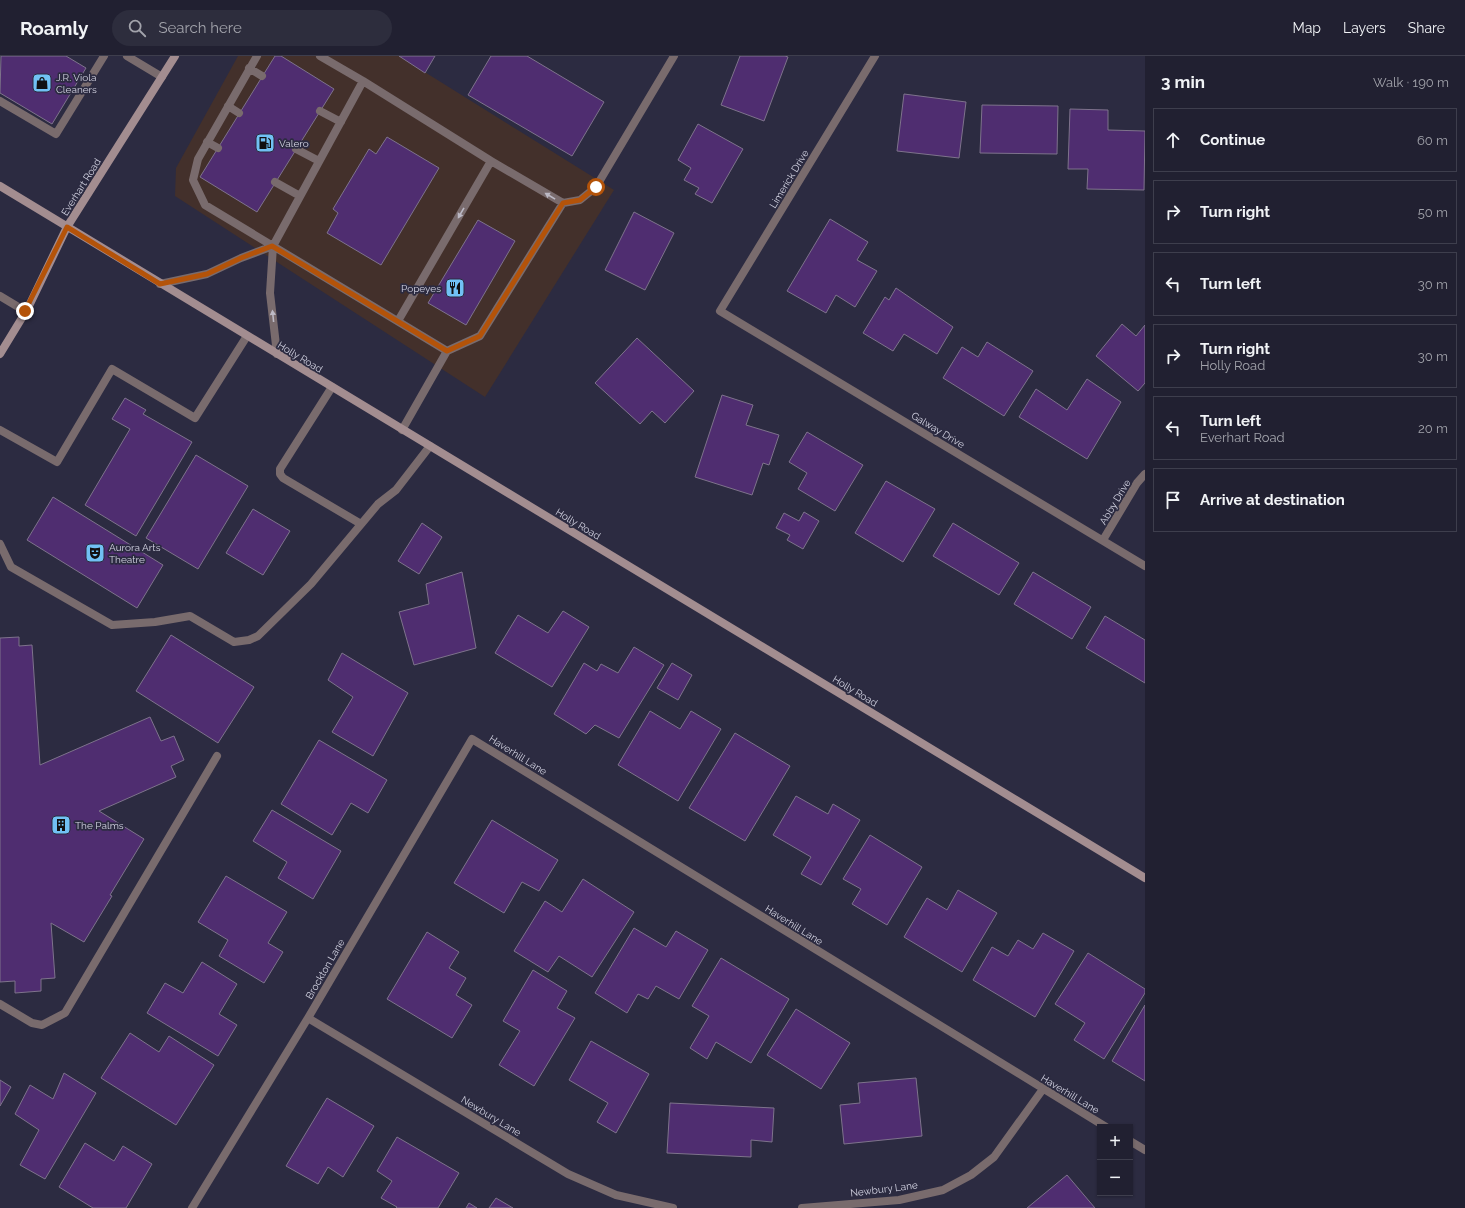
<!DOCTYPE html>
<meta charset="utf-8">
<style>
body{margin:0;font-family:Raleway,sans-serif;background:#2d2d3d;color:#f1f3f6}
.controls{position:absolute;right:12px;bottom:12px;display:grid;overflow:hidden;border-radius:0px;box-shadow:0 1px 3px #0004}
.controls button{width:36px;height:36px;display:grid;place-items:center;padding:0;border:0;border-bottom:1px solid #3e3e4d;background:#212031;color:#f1f3f6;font:20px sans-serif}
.stop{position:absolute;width:12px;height:12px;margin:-9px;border:3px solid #b45309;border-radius:50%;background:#fff}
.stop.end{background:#b45309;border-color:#fff;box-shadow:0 1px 4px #0008}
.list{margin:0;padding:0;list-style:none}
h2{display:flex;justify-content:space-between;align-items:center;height:52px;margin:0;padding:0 16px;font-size:17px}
h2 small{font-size:13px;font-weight:400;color:#a2a3ab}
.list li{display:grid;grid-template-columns:26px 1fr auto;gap:12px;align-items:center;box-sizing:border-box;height:64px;margin:0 8px 8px;padding:0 8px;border:1px solid #3e3e4d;border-radius:0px}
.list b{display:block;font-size:15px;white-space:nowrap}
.list p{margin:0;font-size:13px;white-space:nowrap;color:#a2a3ab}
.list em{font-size:13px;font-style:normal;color:#a2a3ab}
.icon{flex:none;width:22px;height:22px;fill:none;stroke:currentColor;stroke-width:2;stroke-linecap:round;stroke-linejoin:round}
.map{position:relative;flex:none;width:1145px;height:1152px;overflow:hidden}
header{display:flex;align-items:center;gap:24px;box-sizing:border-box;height:56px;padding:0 20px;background:#212031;border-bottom:1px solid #3e3e4d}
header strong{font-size:19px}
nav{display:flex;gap:22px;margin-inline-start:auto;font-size:14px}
.search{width:280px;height:36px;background:#2d2d3d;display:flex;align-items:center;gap:10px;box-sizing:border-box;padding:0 14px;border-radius:22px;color:#a2a3ab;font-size:15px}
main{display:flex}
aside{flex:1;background:#212031}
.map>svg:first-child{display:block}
.commercial{fill:#43302b}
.building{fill:#4f2d70;stroke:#7e738c}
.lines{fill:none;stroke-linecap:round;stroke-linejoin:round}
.lane{stroke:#796b6d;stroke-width:8}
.street{stroke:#796b6d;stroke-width:8}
.secondary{stroke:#a38d90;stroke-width:8}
.oneway{fill:#bcb9c5}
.route{stroke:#b45309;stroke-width:5}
.labels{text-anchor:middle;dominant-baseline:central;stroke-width:3.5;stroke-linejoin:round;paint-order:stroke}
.poi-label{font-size:10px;fill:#d3d3e2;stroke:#2c2b41;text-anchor:start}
.street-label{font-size:10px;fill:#d3d3e2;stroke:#2c2b41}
</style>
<header>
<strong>Roamly</strong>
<div class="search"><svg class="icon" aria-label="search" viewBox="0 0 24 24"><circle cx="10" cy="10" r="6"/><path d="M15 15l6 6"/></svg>Search here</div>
<nav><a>Map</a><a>Layers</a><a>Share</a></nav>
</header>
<main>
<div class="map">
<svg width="1145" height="1152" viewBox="0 0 1145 1152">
<rect width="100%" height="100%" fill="#2c2b41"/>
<path class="commercial" d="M 238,0 L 399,0 L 614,134 L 485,341 L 175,140 L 176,112 Z"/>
<path class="building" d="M 1,0 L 66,0 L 86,12 L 52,68 L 0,37 Z
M 275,0 L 281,0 L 334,33 L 257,156 L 200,121 Z
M 399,0 L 435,0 L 425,17 Z
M 491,0 L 527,0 L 604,46 L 572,100 L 468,39 Z
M 740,0 L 785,0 L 788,1 L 764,65 L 721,49 Z
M 904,38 L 966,46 L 959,102 L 897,95 Z
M 982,49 L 1058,50 L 1057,98 L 980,97 Z
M 1070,53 L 1108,54 L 1108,74 L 1145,75 L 1144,134 L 1087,133 L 1088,113 L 1068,113 Z
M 698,68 L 743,93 L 712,147 L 695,138 L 699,132 L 684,124 L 691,112 L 678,104 Z
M 387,81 L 439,112 L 381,209 L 327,177 L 338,157 L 333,153 L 369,93 L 376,98 Z
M 634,156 L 674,177 L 645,234 L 605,214 Z
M 830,163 L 868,186 L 857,204 L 877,215 L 855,251 L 836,239 L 826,257 L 787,235 Z
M 478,164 L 515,185 L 466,269 L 428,247 Z
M 896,232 L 953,271 L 937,298 L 904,278 L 893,295 L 863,277 L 885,241 L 889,244 Z
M 1122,268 L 1136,280 L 1145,269 L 1145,327 L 1138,335 L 1096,300 Z
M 637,282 L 694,335 L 665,367 L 652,355 L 640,368 L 595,327 Z
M 987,286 L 1033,315 L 1004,360 L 943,322 L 962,291 L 978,301 Z
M 1087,323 L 1121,346 L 1087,403 L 1019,361 L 1036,333 L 1067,354 Z
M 722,339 L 753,349 L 746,369 L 779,379 L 769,409 L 763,407 L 752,439 L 695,421 Z
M 125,342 L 146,354 L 143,358 L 192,386 L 136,480 L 85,449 L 130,373 L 112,363 Z
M 807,376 L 863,409 L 835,455 L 798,433 L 807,417 L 789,406 Z
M 196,399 L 248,430 L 198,513 L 146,482 Z
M 886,425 L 935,453 L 903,506 L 855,477 Z
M 53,441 L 163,509 L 137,552 L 27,484 Z
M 253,453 L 290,475 L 263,519 L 226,497 Z
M 804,456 L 819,465 L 803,493 L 787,484 L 790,479 L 776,472 L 784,457 L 799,465 Z
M 422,467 L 442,481 L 419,518 L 398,505 Z
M 953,467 L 1019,507 L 999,539 L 933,500 Z
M 462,516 L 476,592 L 414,609 L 399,556 L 429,548 L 426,528 Z
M 1033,516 L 1091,551 L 1072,583 L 1014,548 Z
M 563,555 L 589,571 L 552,631 L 495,597 L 518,559 L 548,577 Z
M 1105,560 L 1145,584 L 1145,627 L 1086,592 Z
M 171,579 L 254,631 L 218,687 L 136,635 Z
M 19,581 L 19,590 L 32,589 L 40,709 L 150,661 L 161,685 L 174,680 L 184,704 L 171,710 L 176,721 L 99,755 L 144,783 L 110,839 L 112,840 L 84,886 L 51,867 L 55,922 L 41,923 L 41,935 L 15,937 L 15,925 L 0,926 L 0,582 Z
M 634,591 L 664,609 L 619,682 L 595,669 L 586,678 L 554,658 L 584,607 L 597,615 L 601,608 L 618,617 Z
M 342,597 L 408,637 L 373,700 L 332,676 L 353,641 L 328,624 Z
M 672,607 L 692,619 L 678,644 L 657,632 Z
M 650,655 L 680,673 L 691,655 L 721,673 L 678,745 L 618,709 Z
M 735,677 L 790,710 L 745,785 L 689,752 Z
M 319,684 L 387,724 L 368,757 L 351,747 L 332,779 L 281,748 Z
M 796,740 L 828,758 L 833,748 L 860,764 L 821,829 L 801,818 L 811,801 L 773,779 Z
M 272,754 L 341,795 L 313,843 L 278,822 L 287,806 L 253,785 Z
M 492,764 L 558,804 L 539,835 L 522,826 L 504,857 L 454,827 Z
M 870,779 L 922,811 L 887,869 L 852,848 L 861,833 L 843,823 Z
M 226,820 L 287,856 L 268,887 L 283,896 L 264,927 L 219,900 L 228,884 L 198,866 Z
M 583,823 L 634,856 L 592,921 L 559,900 L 548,916 L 514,895 L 545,845 L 562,856 Z
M 958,834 L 997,857 L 962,916 L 904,881 L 927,842 L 947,854 Z
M 634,872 L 666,891 L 676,875 L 708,894 L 679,943 L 656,930 L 648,943 L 638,938 L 627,957 L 595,937 Z
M 427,876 L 459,896 L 449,912 L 466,922 L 456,939 L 472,949 L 452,982 L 387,943 Z
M 1043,877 L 1074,895 L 1035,961 L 973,924 L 992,891 L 1008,900 L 1018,884 L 1033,893 Z
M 1088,897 L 1145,933 L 1145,937 L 1104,1003 L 1074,984 L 1085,967 L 1055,948 Z
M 721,902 L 789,943 L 751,1007 L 716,986 L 707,1003 L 690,992 L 709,960 L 692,950 Z
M 202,906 L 237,928 L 219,958 L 237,969 L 218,1000 L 147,957 L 165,927 L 183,937 Z
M 533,914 L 567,935 L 557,952 L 575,962 L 534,1030 L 499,1009 L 520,975 L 503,965 Z
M 1145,949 L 1145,1025 L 1112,1005 Z
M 796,953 L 850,987 L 821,1033 L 767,999 Z
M 130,977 L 159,996 L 169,980 L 214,1009 L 176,1069 L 101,1022 Z
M 591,985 L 649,1018 L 616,1077 L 597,1066 L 608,1047 L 569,1024 Z
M 64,1017 L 96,1037 L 45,1123 L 20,1109 L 39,1074 L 15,1058 L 30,1029 L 53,1043 Z
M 916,1022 L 922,1080 L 844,1088 L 840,1049 L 860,1047 L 858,1027 Z
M 0,1024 L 11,1031 L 0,1050 Z
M 327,1042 L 374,1070 L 343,1121 L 328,1111 L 318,1128 L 286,1110 Z
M 670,1047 L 774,1052 L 772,1086 L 751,1084 L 751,1101 L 667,1097 Z
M 397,1081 L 459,1117 L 438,1152 L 396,1152 L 397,1151 L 381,1142 L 392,1125 L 377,1115 Z
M 85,1087 L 114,1105 L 123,1090 L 152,1108 L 126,1152 L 93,1152 L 59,1131 Z
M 1067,1119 L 1095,1152 L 1027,1152 Z
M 496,1142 L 513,1152 L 489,1152 Z
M 469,1147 L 477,1152 L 466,1152 Z"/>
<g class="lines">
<path class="lane" d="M 127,0 L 162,21
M 257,0 L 198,103 L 193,124 L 205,149 L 447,295 L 402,374
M 249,12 L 262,20
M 363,25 L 491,105
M 0,45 L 56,78 L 104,0
M 228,50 L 239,57
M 320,55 L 341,66
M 207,86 L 218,92
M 296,93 L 319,105
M 275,126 L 300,140
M 563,147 L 580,144 L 596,131 L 674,0
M 160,228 L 207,218 L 241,202 L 273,190
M 0,240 L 25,255
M 398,265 L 491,105 L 563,147 L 480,280 L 447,295
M 277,298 L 270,237 L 273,190 L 363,25 L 320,0
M 332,331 L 280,413 L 280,418 L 283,422 L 361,468
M 0,374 L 57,406 L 112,313 L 195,362 L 247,280
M 0,488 L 11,511 L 112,569 L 155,566 L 190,560 L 234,586 L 249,584 L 258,580 L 311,528 L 378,448 L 396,434 L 430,390
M 0,948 L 32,967 L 42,969 L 65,957 L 217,700"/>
<path class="street" d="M 875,0 L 720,255 L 1145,510
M 1103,484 L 1137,427 L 1145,418
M 308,962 L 568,1118 L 616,1139 L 673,1152
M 1130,1085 L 1145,1094
M 192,1152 L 308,962 L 472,683 L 1106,1071
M 802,1152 L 899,1144 L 943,1134 L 971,1119 L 994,1101 L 1043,1033"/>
<path class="secondary" d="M 0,130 L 1145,822
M 0,298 L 28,252 L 67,171 L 175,0"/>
</g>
<defs><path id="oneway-solid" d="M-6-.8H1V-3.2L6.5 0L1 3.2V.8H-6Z"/></defs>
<g class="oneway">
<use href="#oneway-solid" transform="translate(550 140) rotate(-149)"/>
<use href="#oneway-solid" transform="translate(461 157) rotate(120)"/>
<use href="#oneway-solid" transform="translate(273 260) rotate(-96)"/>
</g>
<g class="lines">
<path class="route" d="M 25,255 L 67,171 L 160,228 L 207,218 L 241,202 L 272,190 L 447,295 L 480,280 L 563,147 L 580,144 L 596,131"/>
</g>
<defs>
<g id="shop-square" transform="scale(1)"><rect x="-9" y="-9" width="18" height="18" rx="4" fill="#71c1f4" stroke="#2c2b41"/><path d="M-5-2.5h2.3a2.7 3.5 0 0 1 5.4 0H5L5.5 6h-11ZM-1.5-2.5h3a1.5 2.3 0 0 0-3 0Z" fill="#111"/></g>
<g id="fuel-square" transform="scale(1)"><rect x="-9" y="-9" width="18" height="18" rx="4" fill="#71c1f4" stroke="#2c2b41"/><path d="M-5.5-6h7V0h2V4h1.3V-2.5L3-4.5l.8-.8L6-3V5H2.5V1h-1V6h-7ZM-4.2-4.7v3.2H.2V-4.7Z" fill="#111"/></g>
<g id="restaurant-square" transform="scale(1)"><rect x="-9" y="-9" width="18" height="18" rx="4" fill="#71c1f4" stroke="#2c2b41"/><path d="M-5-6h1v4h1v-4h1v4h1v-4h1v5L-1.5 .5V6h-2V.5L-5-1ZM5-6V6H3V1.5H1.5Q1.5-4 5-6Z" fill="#111"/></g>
<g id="theatre-square" transform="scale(1)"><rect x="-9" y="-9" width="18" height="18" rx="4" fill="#71c1f4" stroke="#2c2b41"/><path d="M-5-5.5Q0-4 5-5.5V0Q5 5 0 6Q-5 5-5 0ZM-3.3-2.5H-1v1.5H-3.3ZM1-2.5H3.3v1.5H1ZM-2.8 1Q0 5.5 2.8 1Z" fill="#111"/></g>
<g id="building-square" transform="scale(1)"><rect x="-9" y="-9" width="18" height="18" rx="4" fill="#71c1f4" stroke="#2c2b41"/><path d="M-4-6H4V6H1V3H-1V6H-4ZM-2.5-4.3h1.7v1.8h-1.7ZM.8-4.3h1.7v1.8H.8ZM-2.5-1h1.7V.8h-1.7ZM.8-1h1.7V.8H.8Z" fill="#111"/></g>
</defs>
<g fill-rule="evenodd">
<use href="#shop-square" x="42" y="27"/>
<use href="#fuel-square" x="265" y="87"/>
<use href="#restaurant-square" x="455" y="232"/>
<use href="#theatre-square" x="95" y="497"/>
<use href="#building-square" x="61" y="769"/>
</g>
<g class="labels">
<g class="poi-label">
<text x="56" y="21">J.R. Viola<tspan x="56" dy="12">Cleaners</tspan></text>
<text x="279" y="87">Valero</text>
<text x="441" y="232" text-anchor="end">Popeyes</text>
<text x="109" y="491">Aurora Arts<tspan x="109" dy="12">Theatre</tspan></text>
<text x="75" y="769">The Palms</text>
</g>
<g class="street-label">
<text transform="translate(789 123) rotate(-59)">Limerick Drive</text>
<text transform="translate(81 131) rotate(-58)">Everhart Road</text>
<text transform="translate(300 301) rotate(31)">Holly Road</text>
<text transform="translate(938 374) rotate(31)">Galway Drive</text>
<text transform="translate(1115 446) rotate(-59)">Abby Drive</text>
<text transform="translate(578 468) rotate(31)">Holly Road</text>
<text transform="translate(855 635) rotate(31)">Holly Road</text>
<text transform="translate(518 699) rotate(32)">Haverhill Lane</text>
<text transform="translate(794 869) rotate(32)">Haverhill Lane</text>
<text transform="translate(325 913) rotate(-60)">Brockton Lane</text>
<text transform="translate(1070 1038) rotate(31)">Haverhill Lane</text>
<text transform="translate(491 1060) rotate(31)">Newbury Lane</text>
<text transform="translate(884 1133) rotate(-7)">Newbury Lane</text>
</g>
</g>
</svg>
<div class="controls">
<button>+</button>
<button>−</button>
</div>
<div class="stop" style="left:596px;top:131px"></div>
<div class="stop end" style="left:25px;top:255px"></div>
</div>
<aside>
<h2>3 min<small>Walk · 190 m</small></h2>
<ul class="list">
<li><svg class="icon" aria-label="ahead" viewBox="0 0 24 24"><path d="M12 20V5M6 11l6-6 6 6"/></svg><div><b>Continue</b></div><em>60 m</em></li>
<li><svg class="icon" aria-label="right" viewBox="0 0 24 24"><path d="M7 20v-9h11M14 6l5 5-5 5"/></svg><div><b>Turn right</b></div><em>50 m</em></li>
<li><svg class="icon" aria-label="left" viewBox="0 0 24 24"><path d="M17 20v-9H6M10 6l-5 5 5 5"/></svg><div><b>Turn left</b></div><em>30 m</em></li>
<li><svg class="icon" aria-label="right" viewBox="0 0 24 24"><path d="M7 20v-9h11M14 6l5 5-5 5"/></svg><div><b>Turn right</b><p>Holly Road</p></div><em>30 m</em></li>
<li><svg class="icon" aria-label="left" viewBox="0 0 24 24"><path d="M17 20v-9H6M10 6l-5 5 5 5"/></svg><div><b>Turn left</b><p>Everhart Road</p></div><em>20 m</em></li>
<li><svg class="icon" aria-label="arrive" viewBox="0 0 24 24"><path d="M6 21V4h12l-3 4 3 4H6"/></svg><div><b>Arrive at destination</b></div></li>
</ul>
</aside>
</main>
